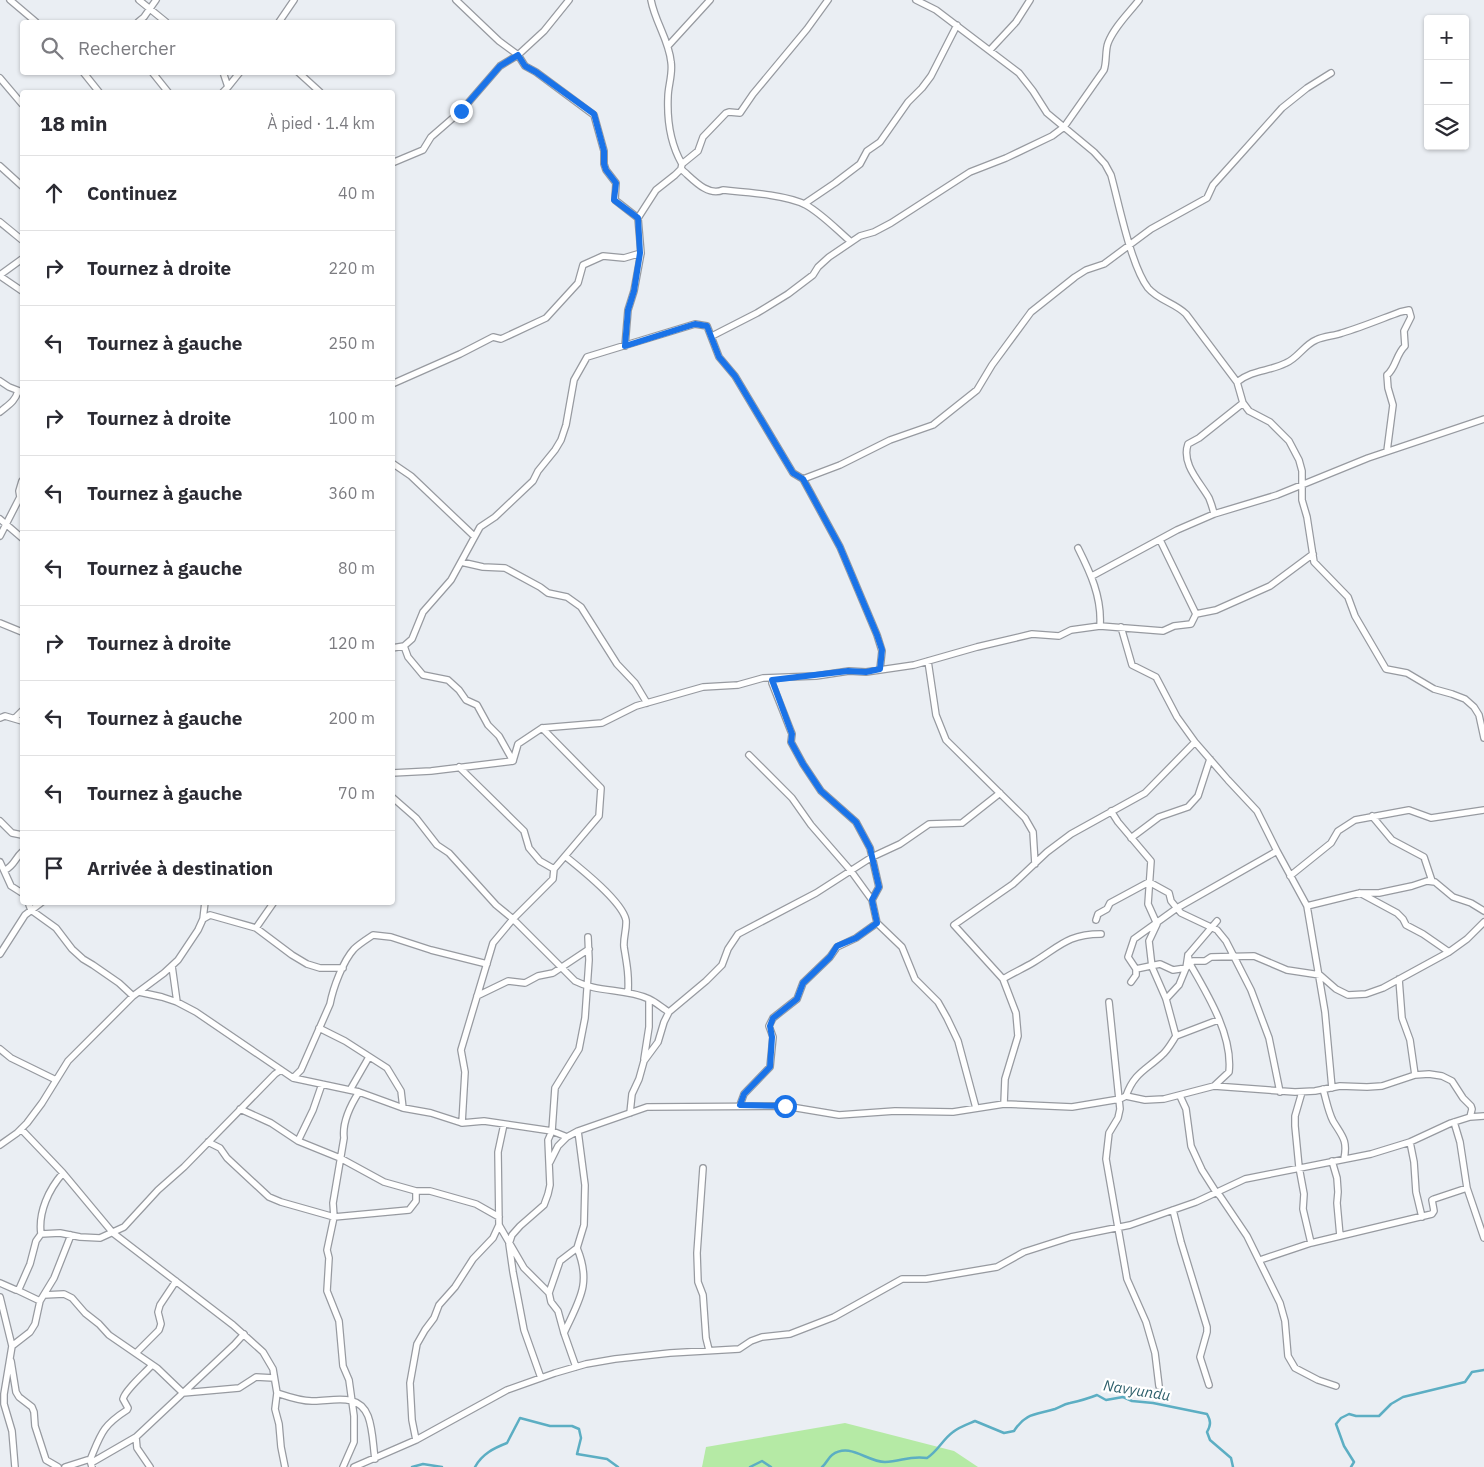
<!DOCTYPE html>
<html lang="fr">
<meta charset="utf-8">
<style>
body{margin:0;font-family:"IBM Plex Sans",sans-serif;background:#f7f7f7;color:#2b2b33}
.controls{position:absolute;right:15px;top:15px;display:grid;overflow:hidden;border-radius:5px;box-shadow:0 1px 4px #0004}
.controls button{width:45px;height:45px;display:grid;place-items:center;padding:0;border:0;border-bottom:1px solid #e1e1e2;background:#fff;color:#2b2b33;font:25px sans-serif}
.stop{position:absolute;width:15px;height:15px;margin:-11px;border:4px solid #1a73e8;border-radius:50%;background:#fff}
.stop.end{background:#1a73e8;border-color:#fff;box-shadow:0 1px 5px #0008}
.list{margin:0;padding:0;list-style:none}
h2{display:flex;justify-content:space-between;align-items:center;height:65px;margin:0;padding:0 20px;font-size:21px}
h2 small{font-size:16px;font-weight:400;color:#7c7c81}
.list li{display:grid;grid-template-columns:32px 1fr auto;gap:15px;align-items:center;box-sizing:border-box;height:75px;padding:0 20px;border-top:1px solid #e1e1e2}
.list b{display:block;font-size:19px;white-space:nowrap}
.list em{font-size:16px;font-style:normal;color:#7c7c81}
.icon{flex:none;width:28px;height:28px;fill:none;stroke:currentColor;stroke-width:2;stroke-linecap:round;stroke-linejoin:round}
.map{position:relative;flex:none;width:1484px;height:1467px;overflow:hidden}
.search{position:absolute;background:#fff;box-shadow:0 1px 4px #0004;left:20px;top:20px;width:375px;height:55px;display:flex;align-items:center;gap:12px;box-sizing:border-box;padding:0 18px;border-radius:5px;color:#7c7c81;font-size:19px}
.panel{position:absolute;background:#fff;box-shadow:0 1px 4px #0004;left:20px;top:90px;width:375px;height:815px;border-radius:5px}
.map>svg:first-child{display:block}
.green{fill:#b5eaa5}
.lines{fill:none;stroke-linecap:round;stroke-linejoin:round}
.stream{stroke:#5caec3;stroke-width:2.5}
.street-casing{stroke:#979aa0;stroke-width:8}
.street{stroke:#fff;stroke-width:5.5}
.route{stroke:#1a73e8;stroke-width:6}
.labels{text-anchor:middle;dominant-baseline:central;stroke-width:4.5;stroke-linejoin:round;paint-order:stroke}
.water-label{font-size:15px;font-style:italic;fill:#2d5f6b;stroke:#fff}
</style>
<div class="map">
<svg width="1484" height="1467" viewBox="0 0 1484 1467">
<rect width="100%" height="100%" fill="#eaeef3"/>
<path class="green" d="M 845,1423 L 954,1451 L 978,1467 L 702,1467 L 706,1447 Z"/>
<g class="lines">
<path class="stream" d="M 412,1467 L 423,1464 L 442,1467
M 475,1467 C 482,1454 494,1448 507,1443 L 520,1418 L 550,1426 L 572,1426 L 579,1429 L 581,1438 L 577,1454 L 607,1459 L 618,1467
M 750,1467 L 762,1461 L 771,1467
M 822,1467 C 826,1464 828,1458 832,1455 C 850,1442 867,1462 885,1462 C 901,1462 909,1455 927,1458 C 938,1451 943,1439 953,1432 C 959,1427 968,1424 975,1421 L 1004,1433 L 1014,1431 C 1026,1412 1037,1415 1055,1409 C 1060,1407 1064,1404 1070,1403 C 1079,1401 1087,1399 1097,1395 L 1106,1400 L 1123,1397 L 1132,1401 L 1153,1403 L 1207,1414 C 1211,1421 1211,1425 1207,1432 L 1210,1440 L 1231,1458 L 1233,1467
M 1351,1467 L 1354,1462 L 1344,1446 L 1336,1424 L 1341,1418 L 1349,1414 L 1356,1416 L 1379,1416 L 1391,1404 L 1403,1397 L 1465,1382 L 1472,1372 L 1484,1370"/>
<g class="street-casing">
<path id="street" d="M 10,0 L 36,22
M 139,0 L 166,22
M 456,0 L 499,41 L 518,55 L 525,66 L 536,72 L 594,115 L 604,151 L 604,164 L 606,170 L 616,183 L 615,200 L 638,218
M 916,0 L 936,10 L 1019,73 L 1033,91 L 1047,113 L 1094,152 L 1105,164 L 1111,175 C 1119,204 1131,266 1148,288 C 1158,300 1175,303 1186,314 L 1237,382 L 1243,403 L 1249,411 L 1270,422 L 1289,441 L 1299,460 L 1302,471 L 1302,500 L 1307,517 L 1314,562 L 1348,597 L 1355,616 L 1386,669 L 1407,673 L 1434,689 L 1452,694 L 1465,699 L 1474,707 L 1479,715 L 1484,738
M 138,22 L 144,17 L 156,0
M 279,22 L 294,0
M 668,46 L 710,0
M 990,50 L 1016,22 L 1030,0
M 83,72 L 99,92
M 152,72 L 168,92
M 298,72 L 320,92
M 0,78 L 22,104
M 228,87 L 240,72
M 223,92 L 228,87 L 223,72
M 392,163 L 423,150 L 431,137 L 461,111 L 500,66 L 518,55 L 544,31 L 569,0
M 682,164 L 698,151 L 703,137 L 726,113 L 729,112 L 740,113 L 753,94 L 807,29 L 828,0
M 0,166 L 22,186
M 681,169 C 692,178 707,197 723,190 C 744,192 788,195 806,205 C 822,214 836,229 850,241
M 804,204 L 835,183 L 860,164 L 867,151 L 880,142 L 908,102 L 922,88 L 931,76 L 957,25
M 0,222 L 22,240
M 0,275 L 22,259
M 0,276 L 22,291
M 712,336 L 757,313 L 788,294 L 813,275 L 818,267 L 829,257 L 860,236 L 874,232 L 891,223 L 970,172 L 1006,158 L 1052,136 L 1064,127 L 1104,70 C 1107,61 1105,51 1108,43 C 1114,27 1129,13 1139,0
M 625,346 L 628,310 L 634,291 L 641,253 L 638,218 L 656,190 L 675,175 L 681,169 L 682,164 C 671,145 667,120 668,97 C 668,86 673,74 671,62 C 669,40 655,22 651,0
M 0,381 L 9,387 L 22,392
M 1237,382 C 1254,369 1268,372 1286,363 C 1298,358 1304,345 1316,340 C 1324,336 1334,336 1342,333 C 1362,327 1381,319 1400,312 L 1409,310 L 1411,317 L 1404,331 L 1405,346 C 1396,354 1396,368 1387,375 L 1388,388 L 1393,405 L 1387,451
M 392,384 L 460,354 L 493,337 L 501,339 L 546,318 L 578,283 L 583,265 L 603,256 L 624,258 L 641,253
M 0,412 C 8,405 15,402 18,391
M 392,463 L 411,476 L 474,536
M 803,479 L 840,465 L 890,440 L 933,425 L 977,390 L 992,365 L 1031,312 L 1075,277 L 1086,270 L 1104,264 L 1151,229 L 1207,198 L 1213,185 L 1282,108 L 1307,88 L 1331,73
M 1214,514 C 1213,509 1211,503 1209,498 C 1200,482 1181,464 1188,444 L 1199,438 L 1243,403
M 0,519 L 22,538
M 0,536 L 20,497 L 19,491 L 22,481
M 1160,540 L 1196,614
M 1078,548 C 1090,572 1102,597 1100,626
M 461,562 L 483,567 L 505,568 L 540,587 L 548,593 L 567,597 L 581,607 L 617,664 L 635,683 L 647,703
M 1092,576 L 1177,530 L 1214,514 L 1277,495 L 1368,458 L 1484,419
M 0,623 L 22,632
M 1121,627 L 1132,665 L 1156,677 L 1177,717 L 1195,742 L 1228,780 L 1257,811 L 1277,851
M 404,646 L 408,657 L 423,675 L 448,680 L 459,690 L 466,700 L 477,705 L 488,725 L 499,736 L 513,761
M 392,648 L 404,646 L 412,639 L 423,612 L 451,580 L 480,527 L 495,517 L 533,481 L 538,471 L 555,450 L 561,440 L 566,425 L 574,380 L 587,357 L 695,324 L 707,326 L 719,357 L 735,376 L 793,473 L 803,479 L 840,547 L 877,635 L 882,651 L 880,669
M 928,661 L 936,715 L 946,740 L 1025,818 L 1033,832 L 1035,864
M 772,679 L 772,683 L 792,734 L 791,742 L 803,764 L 821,791 L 856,822 L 870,848 L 879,887 L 872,900
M 0,718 L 5,716 L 22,721
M 15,718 L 22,711
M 749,755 L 792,798 L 811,825 L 851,871 L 872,900 L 877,923 L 902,947 L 915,979 L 938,1002 L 947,1018 L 958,1041 L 976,1108
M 459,767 L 524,831 L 529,848 L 540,861 L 554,869
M 392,773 L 431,771 L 513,761 L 518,744 L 542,728 L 602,723 L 636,706 L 703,687 L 738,685 L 763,678 L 816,676 L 849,671 L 866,672 L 914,665 L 977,647 L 1032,634 L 1059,636 L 1071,630 L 1100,626 L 1163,631 L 1174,626 L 1191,624 L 1196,614 L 1216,610 L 1270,586 L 1313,554
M 392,797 L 416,818 L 437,845 L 449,853 L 496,905 L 513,919 L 575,981 C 598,993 625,988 649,999 C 656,1002 662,1008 669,1012
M 1111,811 L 1118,822 L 1151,861 L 1148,904 L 1157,924 L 1149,941 L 1152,967 L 1166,999 L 1176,1036 C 1172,1042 1168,1050 1162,1055 C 1146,1070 1134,1073 1126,1096
M 1372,816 L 1392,840 L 1424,857 L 1432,881
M 0,821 L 12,833 L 22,835
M 1131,838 L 1159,817 L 1188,807 L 1198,796 L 1210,759
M 565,856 C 580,868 622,901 626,920 C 627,929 623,938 624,947 C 627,965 629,975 628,993
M 0,862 L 11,886 L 22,893
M 5,870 C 14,866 15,858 22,852
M 1290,876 L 1331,843 L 1338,831 L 1355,820 L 1409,810 L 1431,818 L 1484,810
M 1360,893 L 1397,913 L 1403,919 L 1406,925 L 1423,934 L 1449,952
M 28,902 L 31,910 L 56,928 L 72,949 L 83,959 L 93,965 L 119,983 L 133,996
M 1307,906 L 1325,1012 L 1332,1088
M 203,919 L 210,915 L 256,928 L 292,955 L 307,964 L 320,968 L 343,968
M 1096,920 L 1098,914 L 1107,909 L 1110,903 L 1149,882 L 1169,893 L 1171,901 L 1181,913 L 1217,930 L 1226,941 L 1251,990 L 1269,1038 L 1280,1092
M 256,928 L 274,902
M 0,954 L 25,915 L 42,902
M 1188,955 L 1190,964 C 1208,995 1233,1036 1229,1072 L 1214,1086
M 172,966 L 177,1002
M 1136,969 L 1128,957 L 1134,939 L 1177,908 L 1277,851 L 1307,906 L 1360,893 L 1379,893 L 1412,886 L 1427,881 L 1435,882 L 1453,897 L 1471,903 L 1484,911
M 1003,979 C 1013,973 1024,968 1034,962 C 1060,946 1068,934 1101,934
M 1399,979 L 1402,1018 L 1410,1040 L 1415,1075
M 1131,982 L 1136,975 L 1136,969 L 1160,964 L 1173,970 L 1186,968 L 1193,961 L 1205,961 L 1211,957 L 1254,956 L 1287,970 L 1320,975 L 1336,989 L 1348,995 L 1366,994 L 1383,988 L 1449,952 L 1467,939 L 1484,922
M 139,992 L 162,997 L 177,1002 L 196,1012 L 293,1078 L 359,1092 L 403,1108 L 431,1113 L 462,1123 L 484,1121 L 552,1131 L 567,1137 L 578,1131 L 647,1107 L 785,1106 L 839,1115 L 895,1111 L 953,1112 L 1004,1104 L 1072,1107 L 1120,1099 L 1126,1096 L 1145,1100 L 1164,1099 L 1214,1086 L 1295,1092 L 1315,1091 L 1340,1086 L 1367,1087 L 1382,1086 L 1415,1075 L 1429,1074 L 1442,1076 L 1452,1081 L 1463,1098 L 1471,1106 L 1472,1109 L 1470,1117
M 477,996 L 508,981 L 525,983 L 538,976 L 553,973 L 589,949
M 1166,999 L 1179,985 L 1186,968 L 1188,955 L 1217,921
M 1109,1002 L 1120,1109 L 1118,1118 L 1109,1133 L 1106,1159 L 1127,1279 L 1146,1322 L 1155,1353 L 1159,1386
M 319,1028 L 345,1041 L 387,1068 L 401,1091 L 403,1108
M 1176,1036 L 1218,1020
M 0,1049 L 11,1058 L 56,1080
M 644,1059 L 649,1027 L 649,999
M 293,1078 L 301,1070 L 330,1004 C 333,988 343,961 354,949 C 359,944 367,939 373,935 L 391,937 L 431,950 L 487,964
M 1323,1089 C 1326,1099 1328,1111 1333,1121 C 1342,1136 1348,1140 1344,1159
M 350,1090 L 369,1057
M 1302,1092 L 1295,1116 L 1295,1126 L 1299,1167 L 1304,1194 L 1303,1209 L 1311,1243
M 1180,1096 L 1186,1109 L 1191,1146 L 1202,1170 L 1216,1192 L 1220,1196 L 1247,1236 L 1280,1303 L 1285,1321 L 1288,1356 L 1295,1368 L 1318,1380 L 1336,1386
M 1004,1104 L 1005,1079 L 1018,1036 L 1016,1013 L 1003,979 L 954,925 L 1013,884 L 1047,852 L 1071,834 L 1145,793 L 1195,742
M 740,1105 L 744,1094 L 770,1067 L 773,1037 L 769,1026 L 773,1018 L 797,999 L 803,983 L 830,957 L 837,947 L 856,938 L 877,923
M 240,1109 L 271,1123 L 298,1141 L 340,1158 L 384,1182 L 416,1191 L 430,1191 L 476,1204 L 499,1217
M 630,1113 L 632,1094 L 639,1079 L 644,1061 L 658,1042 L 664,1022 L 669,1012 L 706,981 L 722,965 L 728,949 L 738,934 L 816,893 L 872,857 L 900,844 L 929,824 L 962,823 L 1000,793
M 1454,1122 L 1460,1142 L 1467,1188 L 1484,1238
M 462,1123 L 465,1072 L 461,1050 L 493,943 L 513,919 L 553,879 L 554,869 L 599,816 L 601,788 L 542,728
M 504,1124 L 498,1152 L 499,1225 L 524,1268 L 549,1293 L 551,1302 L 558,1311 L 564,1333 L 576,1367
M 21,1129 L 63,1173 L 113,1233 L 233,1325 L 263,1352 L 273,1369 L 277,1393 L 275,1409 L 279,1424 L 281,1447 L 285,1467
M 298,1141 L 313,1110 L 322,1084
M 208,1142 L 220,1148 L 227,1158 L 269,1197 L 281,1202 L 334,1217 L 409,1210 L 416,1201 L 416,1191
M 1410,1142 L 1414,1162 L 1416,1192 L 1422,1217
M 0,1145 L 17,1133 L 27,1123 L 42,1103 L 68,1061 L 133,996 L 164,973 L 178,960 L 198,930 L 203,919 L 205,902
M 1332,1161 L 1337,1178 L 1338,1192 L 1337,1203 L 1340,1236
M 550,1162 L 558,1146 L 567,1137
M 703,1168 L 697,1253 L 698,1282 L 703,1295 L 706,1338 L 709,1350
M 1173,1210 L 1181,1242 L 1207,1327 L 1207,1332 L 1200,1357 L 1209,1385
M 41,1234 C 38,1212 49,1189 63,1173
M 1260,1260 L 1311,1243 L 1432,1214 L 1434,1211 L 1432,1200 L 1434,1199 L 1467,1188
M 0,1283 L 16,1290 L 19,1289 L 30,1264 L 36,1241 L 41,1234 L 60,1233 L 80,1237 L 100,1238 L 124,1227 L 158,1190 L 184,1167 L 275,1074 L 281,1070
M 17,1290 L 40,1301
M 549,1293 L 560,1261 L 577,1248 L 584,1225 L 585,1185 L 578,1131
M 44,1295 L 64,1294 L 72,1298 L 85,1313 L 99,1324 L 109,1335 L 157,1368 L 183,1393 L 239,1388 L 256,1377 L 274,1378
M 0,1297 L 12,1346 L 4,1394 L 4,1404 L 12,1431 L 15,1467
M 564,1333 C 579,1300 592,1284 577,1248
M 12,1346 L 30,1332 L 35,1324 L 40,1301 L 54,1278 L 71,1235
M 136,1353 L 159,1330 L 161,1324 L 158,1312 L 160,1305 L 176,1281
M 11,1361 L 16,1392 L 19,1397 L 32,1407 L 34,1412 L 35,1426 L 46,1460 L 58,1467
M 541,1378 L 524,1330 L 513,1272 L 509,1244 L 512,1235 L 520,1226 L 544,1205 L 548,1194 L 550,1185 L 548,1140 L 552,1131 L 555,1088 L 579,1049 L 585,1018 L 589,960 L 588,937
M 277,1393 C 289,1397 300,1401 312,1401 C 330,1402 358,1391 368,1416 C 373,1429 373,1445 375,1459
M 416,1440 L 412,1420 L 410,1383 L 417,1344 L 425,1330 L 434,1318 L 439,1305 L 455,1287 L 473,1259 L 493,1238 L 499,1225
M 90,1460 C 101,1434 102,1426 127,1410 L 128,1408 L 123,1399 C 125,1390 145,1373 152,1365
M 91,1463 L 136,1437
M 65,1467 L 87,1460 L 90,1460 L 92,1467
M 150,1467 L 137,1448 L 136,1437 L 234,1345 L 244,1334
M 343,1467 L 354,1442 L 354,1416 L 349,1380 L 343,1366 L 339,1321 L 327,1291 L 329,1258 L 327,1250 L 334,1217 L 333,1203 L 344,1138 C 342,1122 350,1106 359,1092
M 354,1467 L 416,1440 L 507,1390 L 555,1373 L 586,1364 L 615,1359 L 670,1353 L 739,1349 L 751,1341 L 762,1337 L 790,1334 L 834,1317 L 902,1279 L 926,1279 L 997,1267 L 1024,1252 L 1071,1237 L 1130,1225 L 1173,1210 L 1196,1202 L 1245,1179 L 1371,1154 L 1410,1142 L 1451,1123 L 1470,1117 L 1484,1116"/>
</g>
<use href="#street" class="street"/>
</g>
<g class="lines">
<path class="route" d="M 461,111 L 500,66 L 518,55 L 525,66 L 536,72 L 594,114 L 604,151 L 604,164 L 606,170 L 616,183 L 614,200 L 638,218 L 640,253 L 634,291 L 628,310 L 625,346 L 695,324 L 707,326 L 719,357 L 735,376 L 793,473 L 803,479 L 840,547 L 877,635 L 882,650 L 880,669 L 866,672 L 848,671 L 772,680 L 792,734 L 791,742 L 803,764 L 821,791 L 856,822 L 870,848 L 879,887 L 872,900 L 877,923 L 856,938 L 837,946 L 830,957 L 803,983 L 797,999 L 773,1018 L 770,1026 L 772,1037 L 770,1067 L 744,1094 L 740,1105 L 785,1106"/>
</g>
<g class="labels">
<g class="water-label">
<text transform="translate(1137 1390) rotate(9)">Navyundu</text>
</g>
</g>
</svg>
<div class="controls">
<button>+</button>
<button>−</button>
<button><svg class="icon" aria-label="layers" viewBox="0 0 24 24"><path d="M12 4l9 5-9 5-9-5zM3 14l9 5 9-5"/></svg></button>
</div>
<div class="stop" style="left:785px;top:1106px"></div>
<div class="stop end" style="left:461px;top:111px"></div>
<div class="search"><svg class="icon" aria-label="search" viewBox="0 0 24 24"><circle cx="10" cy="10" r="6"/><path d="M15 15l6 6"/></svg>Rechercher</div>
<section class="panel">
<h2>18 min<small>À pied · 1.4 km</small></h2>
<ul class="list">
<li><svg class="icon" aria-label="ahead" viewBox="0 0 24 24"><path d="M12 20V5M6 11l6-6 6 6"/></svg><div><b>Continuez</b></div><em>40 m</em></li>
<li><svg class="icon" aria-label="right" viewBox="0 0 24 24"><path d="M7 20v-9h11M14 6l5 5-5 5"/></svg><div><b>Tournez à droite</b></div><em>220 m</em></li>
<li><svg class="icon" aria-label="left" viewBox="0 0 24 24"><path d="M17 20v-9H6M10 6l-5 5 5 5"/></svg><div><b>Tournez à gauche</b></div><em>250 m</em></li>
<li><svg class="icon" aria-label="right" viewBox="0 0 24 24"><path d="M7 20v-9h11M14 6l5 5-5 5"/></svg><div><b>Tournez à droite</b></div><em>100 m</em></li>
<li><svg class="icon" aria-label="left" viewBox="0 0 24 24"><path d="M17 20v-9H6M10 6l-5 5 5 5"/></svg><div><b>Tournez à gauche</b></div><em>360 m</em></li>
<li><svg class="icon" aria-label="left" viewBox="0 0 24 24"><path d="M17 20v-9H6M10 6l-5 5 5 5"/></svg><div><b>Tournez à gauche</b></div><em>80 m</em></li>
<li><svg class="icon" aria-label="right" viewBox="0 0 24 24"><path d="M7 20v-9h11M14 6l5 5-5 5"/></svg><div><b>Tournez à droite</b></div><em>120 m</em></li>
<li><svg class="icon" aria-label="left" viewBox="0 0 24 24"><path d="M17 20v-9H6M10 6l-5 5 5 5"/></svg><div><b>Tournez à gauche</b></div><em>200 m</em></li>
<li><svg class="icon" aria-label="left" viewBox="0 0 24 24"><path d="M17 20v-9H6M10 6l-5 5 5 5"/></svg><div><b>Tournez à gauche</b></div><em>70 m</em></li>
<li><svg class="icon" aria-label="arrive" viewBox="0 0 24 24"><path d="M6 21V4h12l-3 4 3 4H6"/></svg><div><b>Arrivée à destination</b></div></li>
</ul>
</section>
</div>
